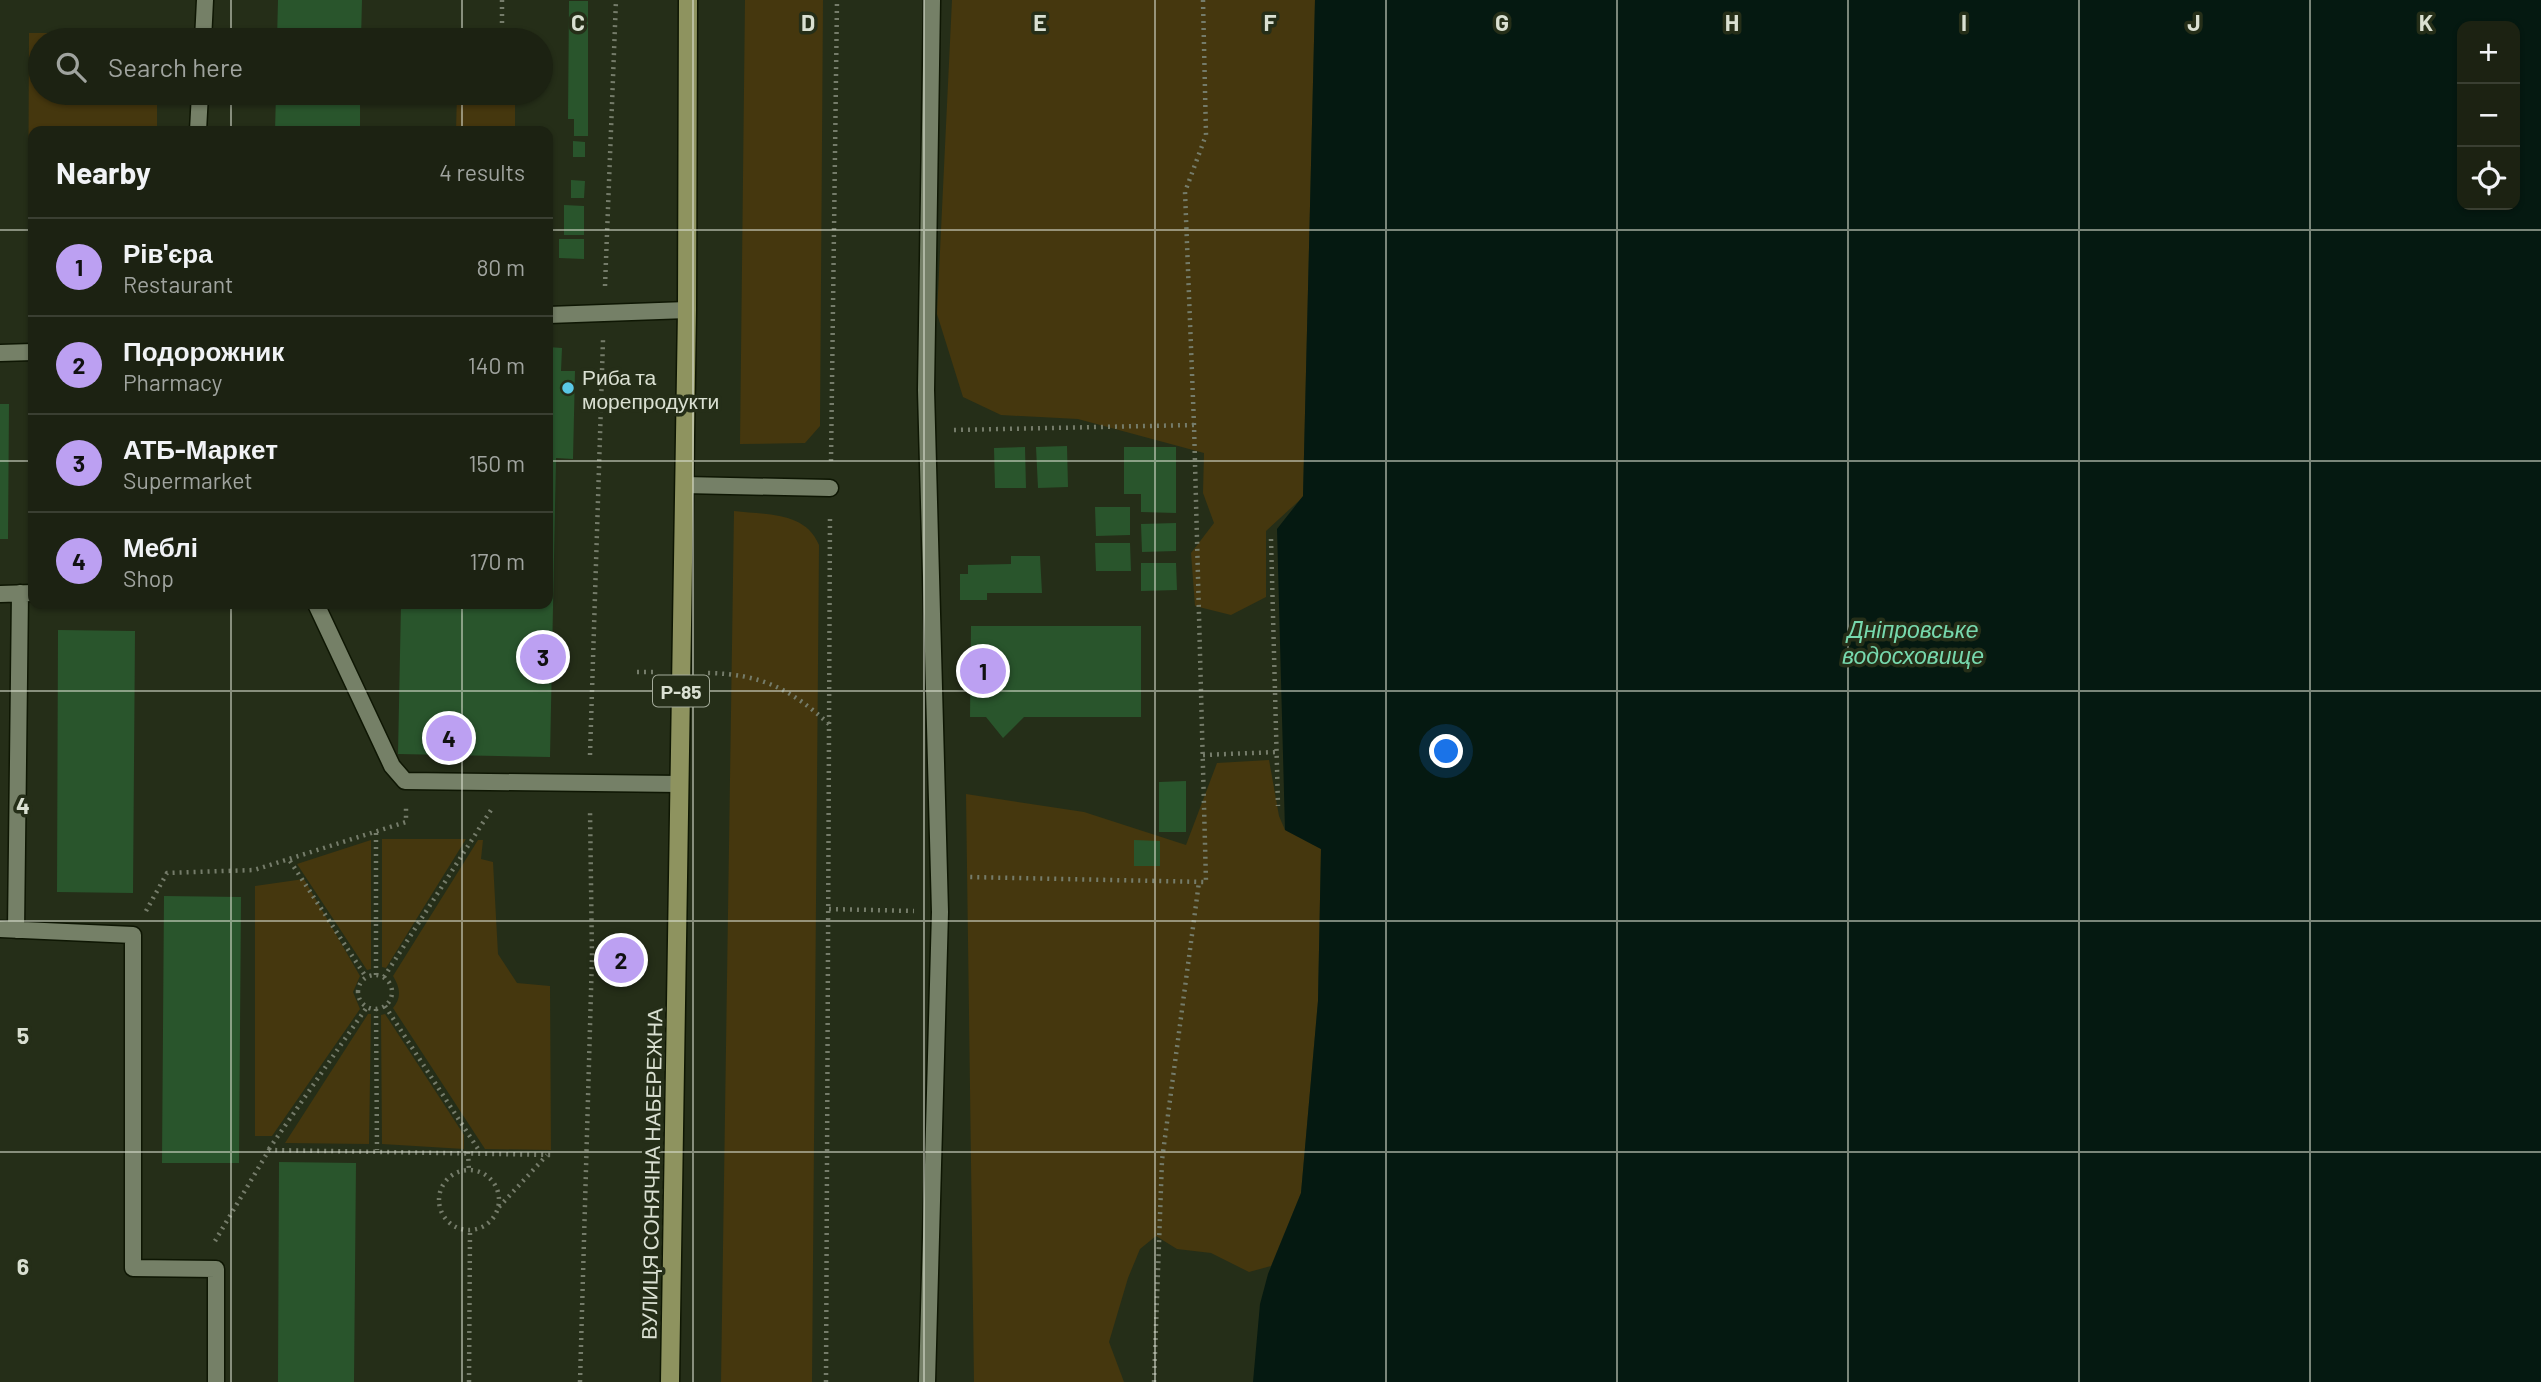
<!DOCTYPE html>
<meta charset="utf-8">
<style>
body{margin:0;font-family:Barlow,sans-serif;background:#252a1b;color:#f1f3f6}
.controls{position:absolute;right:21px;top:21px;display:grid;overflow:hidden;border-radius:14px;box-shadow:0 2px 5px #0004}
.controls button{width:63px;height:63px;display:grid;place-items:center;padding:0;border:0;border-bottom:2px solid #3a3f32;background:#1c2212;color:#f1f3f6;font:35px sans-serif}
.you{position:absolute;left:1447px;top:752px;width:24px;height:24px;margin:-18px;border:5px solid #fff;border-radius:50%;background:#1a73e8;box-shadow:0 0 0 10px #1a73e833}
.badge{display:grid;place-items:center;width:46px;height:46px;border-radius:50%;background:#bca0f2;color:#111;font-size:23px;font-weight:700}
.pin{position:absolute;translate:-50% -50%;border:4px solid #fff;box-shadow:0 2px 7px #0006}
.list{margin:0;padding:0;list-style:none}
h2{display:flex;justify-content:space-between;align-items:center;height:91px;margin:0;padding:0 28px;font-size:30px}
h2 small{font-size:23px;font-weight:400;color:#a0a49f}
.list li{display:grid;grid-template-columns:46px 1fr auto;gap:21px;align-items:center;box-sizing:border-box;height:98px;padding:0 28px;border-top:2px solid #3a3f32}
.list b{display:block;font-size:26px;white-space:nowrap}
.list p{margin:0;font-size:23px;white-space:nowrap;color:#a0a49f}
.list em{font-size:23px;font-style:normal;color:#a0a49f}
.icon{flex:none;width:38px;height:38px;fill:none;stroke:currentColor;stroke-width:2;stroke-linecap:round;stroke-linejoin:round}
.map{position:relative;flex:none;width:2541px;height:1382px;overflow:hidden}
.search{position:absolute;background:#1c2212;box-shadow:0 2px 5px #0004;left:28px;top:28px;width:525px;height:77px;display:flex;align-items:center;gap:18px;box-sizing:border-box;padding:0 24px;border-radius:38px;color:#a0a49f;font-size:26px}
.panel{position:absolute;background:#1c2212;box-shadow:0 2px 5px #0004;left:28px;top:126px;width:525px;height:483px;border-radius:14px}
.map>svg:first-child{display:block}
.green{fill:#45370e}
.water{fill:#051911;fill-rule:evenodd}
.building{fill:#29552c}
.lines{fill:none;stroke-linecap:round;stroke-linejoin:round}
.lane-casing{stroke:#0e1603;stroke-width:19}
.primary-casing{stroke:#0e1603;stroke-width:21}
.path{stroke:#757c6a;stroke-width:4.5;stroke-dasharray:2 5;stroke-linecap:butt}
.lane{stroke:#758067;stroke-width:16}
.primary{stroke:#8e935f;stroke-width:18}
.grid{fill:none;stroke:#dae0d2;stroke-width:2;stroke-opacity:0.55}
.poi-dot{fill:#5ac8e6;stroke:#252e18;stroke-width:2.5}
.labels{text-anchor:middle;dominant-baseline:central;stroke-width:7;stroke-linejoin:round;paint-order:stroke}
.shield{fill:#252e18;stroke:#a4ab9a;stroke-width:2}
.shield-label{font-size:19px;font-weight:bold;fill:#dae0d2}
.poi-label{font-size:21px;fill:#dae0d2;stroke:#252e18;text-anchor:start}
.street-label{font-size:21px;fill:#dae0d2;stroke:#252e18}
.water-label{font-size:23px;font-style:italic;fill:#77d9ae;stroke:#252e18}
.grid-label{font-size:23px;text-anchor:middle;font-weight:bold;fill:#dae0d2;stroke:#252e18;stroke-width:7;stroke-linejoin:round;paint-order:stroke}
</style>
<div class="map">
<svg width="2541" height="1382" viewBox="0 0 2541 1382">
<rect width="100%" height="100%" fill="#252e18"/>
<path class="green" d="M 745,0 L 823,0 L 820,426 L 805,443 L 740,444 Z
M 952,0 L 1315,0 L 1303,497 L 1266,531 L 1266,597 L 1231,615 L 1195,606 L 1191,553 L 1214,523 L 1203,493 L 1204,453 L 1078,419 L 1001,415 L 963,397 L 937,314 Z
M 29,33 L 157,33 L 157,40 L 40,40 L 40,93 L 157,93 L 157,131 L 33,131 L 33,266 L 28,266 Z
M 457,93 L 515,93 L 515,131 L 456,131 Z
M 734,511 C 765,515 805,511 819,545 L 812,1382 L 721,1382 Z
M 1269,760 L 1279,816 L 1285,830 L 1321,849 L 1318,1001 L 1301,1193 L 1271,1266 L 1249,1272 L 1211,1253 L 1177,1249 L 1156,1236 L 1140,1249 L 1128,1278 L 1109,1342 L 1124,1382 L 974,1382 L 966,794 L 1084,812 L 1186,845 L 1217,763 Z
M 382,839 L 466,839 L 386,968 L 382,967 Z
M 371,840 L 371,969 L 367,970 L 297,864 Z
M 478,840 L 483,840 L 481,859 L 493,862 L 498,954 L 517,983 L 550,986 L 551,1150 L 485,1149 L 393,1008 C 402,998 400,987 393,976 Z
M 304,879 L 360,976 L 353,992 L 360,1009 L 272,1136 L 255,1136 L 255,886 Z
M 368,1014 L 371,1014 L 369,1144 L 285,1143 Z
M 385,1014 L 464,1135 L 464,1149 L 382,1144 L 381,1015 Z"/>
<path class="water" d="M 1315,0 L 2541,0 L 2541,1382 L 1253,1382 L 1260,1304 L 1268,1274 L 1301,1193 L 1318,1001 L 1321,849 L 1285,830 L 1277,529 L 1303,496 ZM 2462,26 L 2515,26 L 2515,205 L 2462,205 Z"/>
<path class="building" d="M 278,0 L 362,0 L 361,40 L 277,40 Z
M 569,1 L 588,1 L 588,136 L 574,136 L 574,119 L 568,119 Z
M 276,93 L 360,93 L 360,131 L 275,131 Z
M 573,141 L 585,142 L 585,157 L 573,157 Z
M 571,180 L 585,181 L 584,198 L 571,198 Z
M 564,205 L 584,206 L 584,235 L 564,235 Z
M 559,239 L 584,239 L 584,259 L 559,258 Z
M 548,347 L 562,348 L 561,371 L 575,371 L 573,459 L 556,458 L 550,757 L 398,754 L 401,604 L 548,604 Z
M 0,404 L 9,404 L 8,539 L 0,539 Z
M 1067,446 L 1068,487 L 1038,488 L 1036,447 Z
M 1025,447 L 1026,488 L 995,488 L 994,448 Z
M 1124,447 L 1176,447 L 1176,513 L 1141,512 L 1141,494 L 1124,494 Z
M 1095,507 L 1130,507 L 1130,535 L 1096,536 Z
M 1176,523 L 1176,551 L 1142,552 L 1141,524 Z
M 1095,543 L 1130,543 L 1131,571 L 1096,571 Z
M 1011,556 L 1040,556 L 1042,593 L 987,593 L 987,600 L 960,600 L 960,574 L 968,574 L 968,565 L 1011,564 Z
M 1141,563 L 1176,563 L 1177,590 L 1141,591 Z
M 971,626 L 1141,626 L 1141,717 L 1024,717 L 1003,738 L 986,717 L 970,717 Z
M 58,630 L 135,631 L 133,893 L 57,892 Z
M 1186,781 L 1186,832 L 1159,832 L 1159,782 Z
M 1134,840 L 1160,841 L 1160,866 L 1134,866 Z
M 164,896 L 241,897 L 239,1163 L 162,1163 Z
M 279,1162 L 356,1163 L 354,1382 L 278,1382 Z"/>
<g class="lines">
<g class="lane-casing">
<path id="lane" d="M 203,40 L 205,0
M 198,131 L 200,93
M 548,315 L 687,310
M 0,353 L 33,352
M 684,485 L 830,488
M 0,594 L 33,593
M 316,604 L 392,766 L 405,781 L 680,784
M 0,929 L 133,935 L 133,1268 L 216,1269 L 216,1382
M 16,930 L 20,593
M 927,1382 L 940,912 L 926,390 L 932,0"/>
</g>
<g class="primary-casing">
<path id="primary" d="M 670,1382 L 687,310 L 688,0"/>
</g>
<path class="path" d="M 502,0 L 502,40
M 605,286 L 616,0
M 1194,425 L 1185,192 L 1206,135 L 1203,0
M 954,430 L 1194,425 L 1206,882 L 968,877
M 831,461 L 837,0
M 1271,539 L 1278,806
M 637,672 L 654,672
M 708,673 C 761,674 791,689 830,725
M 590,755 L 603,340
M 1203,755 L 1277,752
M 290,861 L 366,977
M 829,909 L 914,911
M 146,911 L 167,873 L 254,870 L 406,822 L 406,806
M358 992a17 17 0 1 1 34 0a17 17 0 1 1-34 0Z
M 376,975 L 376,833
M 384,977 L 491,810
M 385,1006 L 480,1152
M 376,1009 L 377,1150
M 269,1149 L 367,1007
M 468,1152 L 469,1171
M439 1200a30 30 0 1 1 60 0a30 30 0 1 1-60 0Z
M 499,1207 L 547,1155
M 215,1241 L 269,1150 L 555,1155
M 469,1382 L 470,1231
M 580,1382 L 592,956 L 590,809
M 826,1382 L 830,515
M 1154,1382 L 1162,1160 L 1199,882"/>
<use href="#lane" class="lane"/>
<use href="#primary" class="primary"/>
</g>
<path class="grid" d="M 231,0 L 231,40M 462,0 L 462,40M 693,0 L 693,1382M 924,0 L 924,1382M 1155,0 L 1155,1382M 1386,0 L 1386,1382M 1617,0 L 1617,1382M 1848,0 L 1848,1382M 2079,0 L 2079,1382M 2310,0 L 2310,1382M 231,93 L 231,131M 462,93 L 462,131M 0,230 L 33,230M 548,230 L 2541,230M 0,461 L 33,461M 548,461 L 2541,461M 231,604 L 231,1382M 462,604 L 462,1382M 0,691 L 2541,691M 0,921 L 2541,921M 0,1152 L 2541,1152"/>
<circle class="poi-dot" cx="568" cy="388" r="7"/>
<g class="labels">
<rect class="shield" x="653" y="675.5" width="56" height="31" rx="5"/>
<g class="shield-label">
<text x="681" y="691">Р-85</text>
</g>
<g class="poi-label">
<text x="582" y="376">Риба та<tspan x="582" dy="24">морепродукти</tspan></text>
</g>
<g class="street-label">
<text transform="translate(651 1174) rotate(-89)">ВУЛИЦЯ СОНЯЧНА НАБЕРЕЖНА</text>
</g>
<g class="water-label">
<text x="1913" y="629">Дніпровське<tspan x="1913" dy="26">водосховище</tspan></text>
</g>
</g>
<g class="grid-label">
<text x="578" y="31">C</text>
<text x="808" y="31">D</text>
<text x="1040" y="31">E</text>
<text x="1270" y="31">F</text>
<text x="1502" y="31">G</text>
<text x="1732" y="31">H</text>
<text x="1964" y="31">I</text>
<text x="2194" y="31">J</text>
<text x="2426" y="31">K</text>
<text x="23" y="814">4</text>
<text x="23" y="1044">5</text>
<text x="23" y="1275">6</text>
</g>
</svg>
<div class="controls">
<button>+</button>
<button>−</button>
<button><svg class="icon" aria-label="locate" viewBox="0 0 24 24"><circle cx="12" cy="12" r="6"/><path d="M12 2v4M12 18v4M2 12h4M18 12h4"/></svg></button>
</div>
<div class="you"></div>
<div class="pin badge" style="left:983px;top:671px">1</div>
<div class="pin badge" style="left:621px;top:960px">2</div>
<div class="pin badge" style="left:543px;top:657px">3</div>
<div class="pin badge" style="left:449px;top:738px">4</div>
<div class="search"><svg class="icon" aria-label="search" viewBox="0 0 24 24"><circle cx="10" cy="10" r="6"/><path d="M15 15l6 6"/></svg>Search here</div>
<section class="panel">
<h2>Nearby<small>4 results</small></h2>
<ul class="list">
<li><span class="badge">1</span><div><b>Рів'єра</b><p>Restaurant</p></div><em>80 m</em></li>
<li><span class="badge">2</span><div><b>Подорожник</b><p>Pharmacy</p></div><em>140 m</em></li>
<li><span class="badge">3</span><div><b>АТБ-Маркет</b><p>Supermarket</p></div><em>150 m</em></li>
<li><span class="badge">4</span><div><b>Меблі</b><p>Shop</p></div><em>170 m</em></li>
</ul>
</section>
</div>
